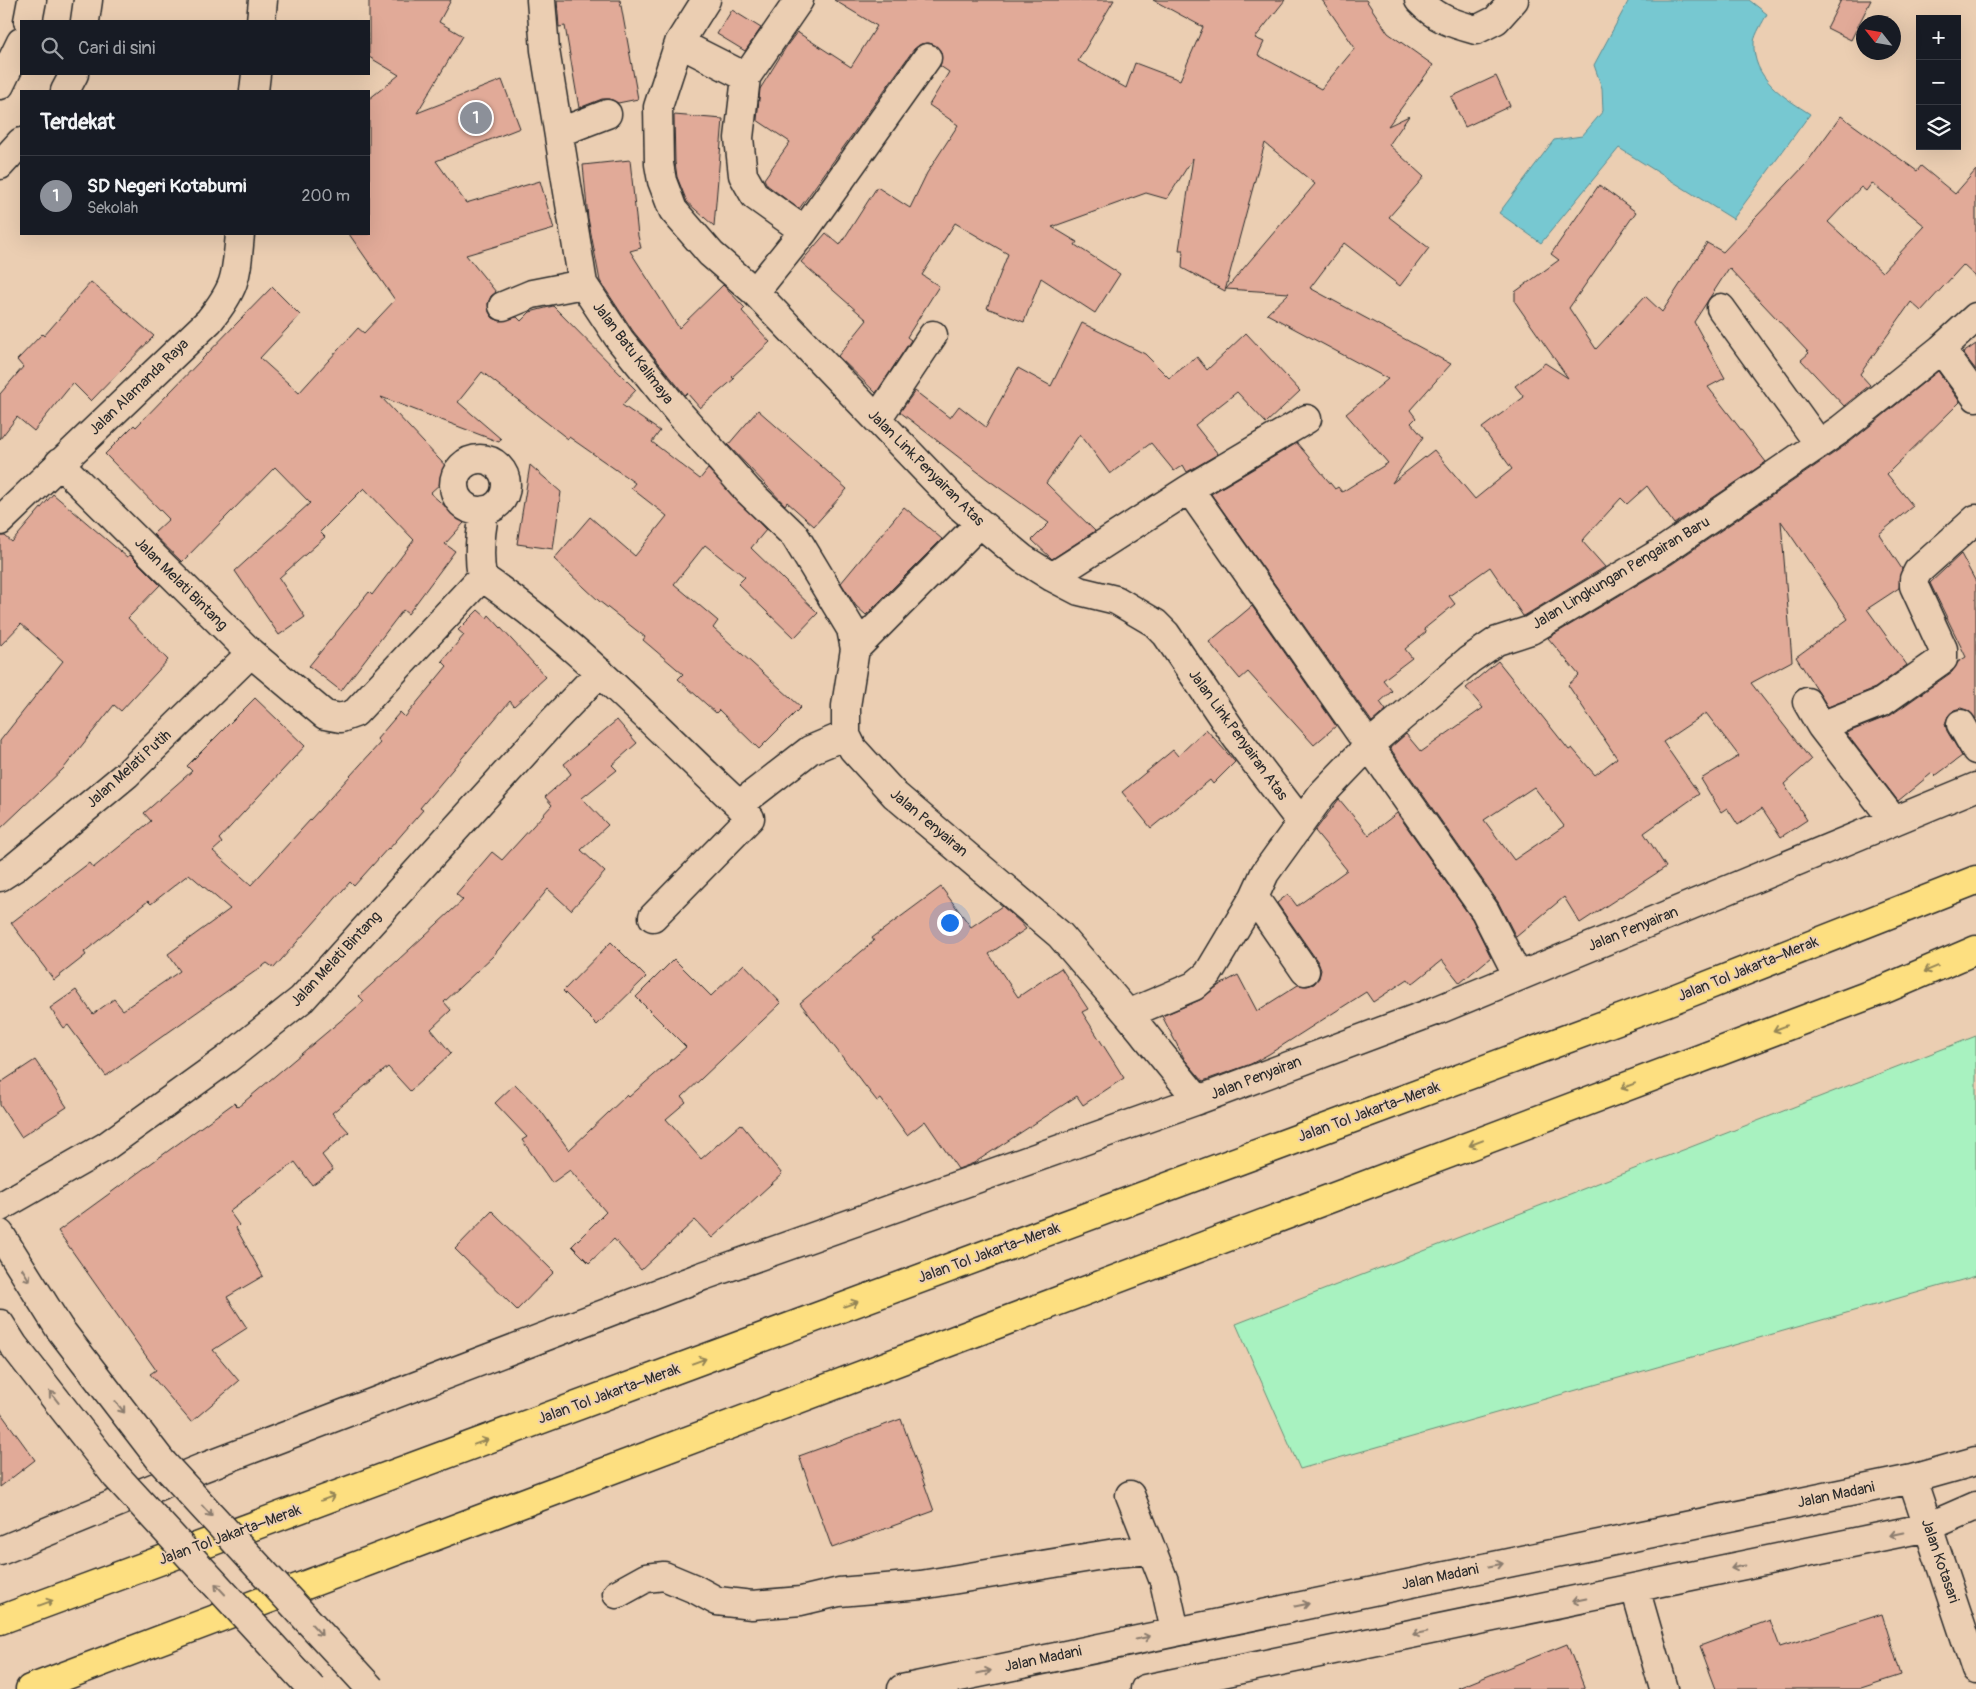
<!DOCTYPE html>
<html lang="id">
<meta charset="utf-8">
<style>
body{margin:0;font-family:Pangolin,sans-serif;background:#242831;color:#f1f3f6}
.controls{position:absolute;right:15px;top:15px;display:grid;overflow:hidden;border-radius:0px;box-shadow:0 5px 20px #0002}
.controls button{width:45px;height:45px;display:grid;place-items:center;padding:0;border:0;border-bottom:1px solid #363941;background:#171b24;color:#f1f3f6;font:25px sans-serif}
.compass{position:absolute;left:1856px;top:15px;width:45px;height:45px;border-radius:50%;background:#171b24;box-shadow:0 5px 20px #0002;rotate:301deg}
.you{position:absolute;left:949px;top:922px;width:18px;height:18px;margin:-12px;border:4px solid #fff;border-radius:50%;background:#1a73e8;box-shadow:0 0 0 8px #1a73e833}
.badge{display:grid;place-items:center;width:32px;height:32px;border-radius:50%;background:#8c9099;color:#fff;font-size:16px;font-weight:700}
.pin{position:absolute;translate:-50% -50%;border:2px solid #fff;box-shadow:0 1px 5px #0006}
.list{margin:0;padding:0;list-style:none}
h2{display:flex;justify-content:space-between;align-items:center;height:65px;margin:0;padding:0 20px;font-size:21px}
h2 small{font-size:16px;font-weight:400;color:#9ea1a6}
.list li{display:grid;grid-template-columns:32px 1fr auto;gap:15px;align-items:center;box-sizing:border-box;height:80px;padding:0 20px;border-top:1px solid #363941}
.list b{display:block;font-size:19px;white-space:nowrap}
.list p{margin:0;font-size:16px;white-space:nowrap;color:#9ea1a6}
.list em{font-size:16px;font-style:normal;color:#9ea1a6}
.icon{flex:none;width:28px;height:28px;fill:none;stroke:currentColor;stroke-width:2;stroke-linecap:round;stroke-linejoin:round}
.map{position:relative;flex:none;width:1976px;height:1689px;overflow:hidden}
.search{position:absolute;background:#171b24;box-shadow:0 5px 20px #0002;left:20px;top:20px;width:350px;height:55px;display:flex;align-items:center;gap:12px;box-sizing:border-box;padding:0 18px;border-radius:0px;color:#9ea1a6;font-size:19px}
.panel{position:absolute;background:#171b24;box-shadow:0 5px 20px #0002;left:20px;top:90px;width:350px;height:145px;border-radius:0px}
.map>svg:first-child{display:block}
.green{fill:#a8f2c0;stroke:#6a8e76}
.water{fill:#77c8d1;stroke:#59898f}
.building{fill:#e1aa98;stroke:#2b2b2b;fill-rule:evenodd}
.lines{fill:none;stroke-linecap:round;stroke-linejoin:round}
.minor-casing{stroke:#2b2b2b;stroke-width:31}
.highway-casing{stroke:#2b2b2b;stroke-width:31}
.minor{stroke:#ebceb2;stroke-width:28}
.highway{stroke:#fddf80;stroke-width:28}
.minor-bridge-casing{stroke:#2b2b2b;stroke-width:31;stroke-linecap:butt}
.minor-bridge{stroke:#ebceb2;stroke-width:28}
.oneway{stroke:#948556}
.oneway2{stroke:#8b7c6e}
.labels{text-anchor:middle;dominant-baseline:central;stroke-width:4;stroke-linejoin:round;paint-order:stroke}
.street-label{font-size:15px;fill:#2b2b2b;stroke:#ebceb2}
</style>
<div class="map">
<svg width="1976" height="1689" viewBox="0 0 1976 1689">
<rect width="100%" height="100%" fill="#ebceb2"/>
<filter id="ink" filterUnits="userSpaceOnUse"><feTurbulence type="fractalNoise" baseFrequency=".02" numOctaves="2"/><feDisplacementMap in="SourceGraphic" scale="10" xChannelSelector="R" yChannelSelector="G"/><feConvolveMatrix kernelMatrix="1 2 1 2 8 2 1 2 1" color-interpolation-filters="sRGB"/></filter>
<g filter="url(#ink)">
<path class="green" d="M 1976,1036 L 1976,1276 L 1300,1469 L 1236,1324 Z"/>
<path class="water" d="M 1629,0 L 1749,0 L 1767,14 C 1763,22 1755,34 1754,42 C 1752,79 1784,97 1810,114 L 1733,219 L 1619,148 L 1541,243 L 1499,213 L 1554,140 L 1582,136 L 1603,111 L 1602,88 L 1594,65 Z"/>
<path class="building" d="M 369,0 L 451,0 L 439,22 L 463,36 L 417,113 L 502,80 L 520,128 L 436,161 L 466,203 L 540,181 L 554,229 L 466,255 L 496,292 L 491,296 L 488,303 L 489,312 L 493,318 L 500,321 L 517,317 L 521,321 L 530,312 L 553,306 L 636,390 L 622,405 L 660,431 L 652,442 L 700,479 L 708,469 L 766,530 L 751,548 L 818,613 L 794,638 L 738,584 L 745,577 L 705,545 L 674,584 L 718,621 L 713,628 L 801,707 L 759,749 L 719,710 L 716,713 L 678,679 L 683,674 L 643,640 L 645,637 L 599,601 L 554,559 L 590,517 L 635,556 L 667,516 L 631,488 L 635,483 L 569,437 L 568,439 L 482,372 L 458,402 L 501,439 L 499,442 L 381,397 L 452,473 L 430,493 L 464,523 L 445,544 L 455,551 L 408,614 L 403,610 L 341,691 L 309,666 L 369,592 L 372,595 L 414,540 L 364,488 L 320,532 L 325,537 L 279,578 L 305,617 L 279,635 L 235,571 L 310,503 L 275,467 L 182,562 L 153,534 L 169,519 L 105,454 L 134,425 L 136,427 L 272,287 L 300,315 L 260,358 L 299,393 L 358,328 L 364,333 L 395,300 L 349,234 L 369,234 L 369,99 L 399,75 L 369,57 Z
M 557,0 L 620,0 L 638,99 L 618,103 L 610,99 L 602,99 L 579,108 L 565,26 L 559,27 Z
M 834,0 L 1114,0 L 1078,61 L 1126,88 L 1135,63 L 1180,80 L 1203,27 L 1153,0 L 1285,0 L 1255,38 L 1264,42 L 1258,55 L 1321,89 L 1355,48 L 1322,0 L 1366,0 L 1388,33 L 1433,65 L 1388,126 L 1409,116 L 1389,145 L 1424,177 L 1389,217 L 1429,248 L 1400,286 L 1344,243 L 1310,288 L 1451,364 L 1410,410 L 1416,418 L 1411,423 L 1423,437 L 1392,483 L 1434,450 L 1475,499 L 1512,469 L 1482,428 L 1524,397 L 1515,386 L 1545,363 L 1568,378 L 1515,302 L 1515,292 L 1559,260 L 1551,254 L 1599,185 L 1636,212 L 1569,308 L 1596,349 L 1645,296 L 1662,312 L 1707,243 L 1723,252 L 1805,165 L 1841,116 L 1917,171 L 1921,166 L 1955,194 L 1976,170 L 1976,277 L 1963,265 L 1921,311 L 1911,302 L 1860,374 L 1870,385 L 1844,406 L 1801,360 L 1809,353 L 1729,268 L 1694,322 L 1725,378 L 1708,387 L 1766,462 L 1674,524 L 1647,486 L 1627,504 L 1621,498 L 1582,541 L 1605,567 L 1524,616 L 1523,616 L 1490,567 L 1449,596 L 1455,604 L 1424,629 L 1426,632 L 1405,649 L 1412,658 L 1383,680 L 1392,691 L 1380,702 L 1386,710 L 1372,722 L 1211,494 L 1297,443 L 1335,489 L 1338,487 L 1342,492 L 1388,463 L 1346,414 L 1388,379 L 1267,314 L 1289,293 L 1226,289 L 1315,184 L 1265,143 L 1225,291 L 1182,268 L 1183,250 L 1179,250 L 1193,158 L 1167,199 L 1146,193 L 1052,227 L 1077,242 L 1075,245 L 1120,274 L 1095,313 L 1041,278 L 1024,322 L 987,308 L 1008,254 L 955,223 L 922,275 L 939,286 L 907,337 L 911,340 L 876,393 L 838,356 L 867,320 L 801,262 L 826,233 L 840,245 L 877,187 L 910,208 L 927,173 L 958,125 L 929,105 L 949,72 L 940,66 L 941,52 L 936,46 L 929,43 L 921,44 L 914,49 L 799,209 L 767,185 L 764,179 L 790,142 L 757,120 L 760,89 L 788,44 L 797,32 L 851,67 L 877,26 ZM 1872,183 L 1925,226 L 1882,272 L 1828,222 L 1861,187 L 1866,191 Z
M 1841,0 L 1871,0 L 1851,40 L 1827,28 Z
M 732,10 L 761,28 L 745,51 L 717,34 Z
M 1496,76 L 1510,106 L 1465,127 L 1451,97 Z
M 674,115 L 723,119 L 714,226 L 687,202 L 677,177 L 675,162 Z
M 630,160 L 638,236 L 641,248 L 630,251 L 679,328 L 723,285 L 745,308 L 742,311 L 770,342 L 732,377 L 734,379 L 700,408 L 687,393 L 685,395 L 633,331 L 600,281 L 588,218 L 583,165 Z
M 91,282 L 154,336 L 91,401 L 73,383 L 34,431 L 17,417 L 0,439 L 0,394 L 23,367 L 17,360 L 42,334 L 44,336 Z
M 1082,323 L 1145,354 L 1169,378 L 1197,357 L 1207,370 L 1246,333 L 1300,391 L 1266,423 L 1237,392 L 1195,425 L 1218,454 L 1187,472 L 1183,465 L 1174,471 L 1151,443 L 1110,474 L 1080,434 L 1046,483 L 1095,531 L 1052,559 L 1032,540 L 1049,523 L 987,479 L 900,412 L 915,391 L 950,418 L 959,406 L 986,427 L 1018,368 L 1051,386 Z
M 1976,344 L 1976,370 L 1963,353 Z
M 1938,371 L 1960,402 L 1887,474 L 1913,506 L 1879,534 L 1902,569 L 1899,588 L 1867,609 L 1907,665 L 1875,688 L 1828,707 L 1796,657 L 1848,619 L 1781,521 L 1792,661 L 1751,683 L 1811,760 L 1784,784 L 1807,820 L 1781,837 L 1762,808 L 1738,825 L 1727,808 L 1721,812 L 1701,779 L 1739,756 L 1706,713 L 1663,742 L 1699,794 L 1644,833 L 1666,867 L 1580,923 L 1564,897 L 1516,937 L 1498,902 L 1390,748 L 1406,734 L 1421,752 L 1483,708 L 1466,688 L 1498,661 L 1569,750 L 1572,748 L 1595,775 L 1617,758 L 1568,685 L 1579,675 L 1548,638 L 1672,564 L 1850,442 ZM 1534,787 L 1564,826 L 1514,860 L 1484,820 Z
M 758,410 L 847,489 L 814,526 L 787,502 L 785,505 L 728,445 Z
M 530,465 L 561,492 L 553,549 L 517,544 Z
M 53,494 L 127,557 L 130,555 L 160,585 L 128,618 L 168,660 L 121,711 L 114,705 L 64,768 L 0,829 L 0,741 L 63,661 L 21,624 L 0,646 L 0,536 L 5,536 L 12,542 Z
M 904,507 L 942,539 L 866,615 L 856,606 L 841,583 Z
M 1961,554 L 1976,582 L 1976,719 L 1969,711 L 1961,708 L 1954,710 L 1948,716 L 1945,724 L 1947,731 L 1962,756 L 1935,776 L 1932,773 L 1898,801 L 1846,733 L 1891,715 L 1952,672 L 1958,662 L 1966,657 L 1930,583 Z
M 1252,606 L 1336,726 L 1314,745 L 1248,672 L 1240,679 L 1209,642 Z
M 478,610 L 487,618 L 489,615 L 546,677 L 514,706 L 510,701 L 420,808 L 423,810 L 389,849 L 388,848 L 354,886 L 350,882 L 274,968 L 267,963 L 106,1076 L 68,1025 L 64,1028 L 50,1008 L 76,990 L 93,1014 L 114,999 L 123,1010 L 180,971 L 168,954 L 230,909 L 189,874 L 151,904 L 148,901 L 84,952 L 86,955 L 54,980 L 11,923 L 89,863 L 93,868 L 151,821 L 144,813 L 192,771 L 187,766 L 255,698 L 305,746 L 219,839 L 222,843 L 213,851 L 251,885 L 380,743 L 377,739 L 400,712 L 405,717 L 447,666 L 442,661 L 464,635 L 458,630 Z
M 617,720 L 637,743 L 612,765 L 617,770 L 582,798 L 608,825 L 581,850 L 605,872 L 571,910 L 548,889 L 493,956 L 444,1002 L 451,1010 L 431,1029 L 451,1053 L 410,1091 L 388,1067 L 332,1113 L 349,1132 L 322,1155 L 333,1170 L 312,1185 L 295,1162 L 229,1211 L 239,1225 L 236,1228 L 263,1276 L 227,1297 L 247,1328 L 213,1350 L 239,1381 L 191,1422 L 150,1374 L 156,1370 L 58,1231 L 234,1103 L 238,1107 L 364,1001 L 359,996 L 463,900 L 456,894 L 492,852 L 502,860 L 552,805 L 545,797 L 571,774 L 564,764 Z
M 1206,729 L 1235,762 L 1213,784 L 1210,780 L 1151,828 L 1122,792 L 1173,750 L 1178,756 Z
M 1339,799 L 1369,835 L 1397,813 L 1472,919 L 1491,957 L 1460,983 L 1442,960 L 1412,984 L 1408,979 L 1373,1002 L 1366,992 L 1269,1054 L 1251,1064 L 1203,1081 L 1185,1060 L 1162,1016 L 1200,1000 L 1218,986 L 1238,975 L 1257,1011 L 1298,985 L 1307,986 L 1314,984 L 1319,978 L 1321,970 L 1318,962 L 1277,903 L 1288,894 L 1297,906 L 1347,870 L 1315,831 Z
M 941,887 L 971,927 L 1002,906 L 1021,923 L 1026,929 L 989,954 L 1018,997 L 1061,968 L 1088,1009 L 1082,1012 L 1124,1078 L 1083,1105 L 1077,1096 L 974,1163 L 958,1169 L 925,1121 L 907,1135 L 881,1099 L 877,1101 L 800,1003 L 874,941 L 872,938 Z
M 611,942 L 646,977 L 597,1025 L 563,991 Z
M 674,959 L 711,996 L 744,964 L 781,1003 L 682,1097 L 686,1102 L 666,1119 L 701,1159 L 741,1124 L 782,1174 L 712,1238 L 695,1220 L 641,1270 L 614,1239 L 589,1263 L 572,1246 L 606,1212 L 570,1170 L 552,1183 L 522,1140 L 527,1137 L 495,1103 L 515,1084 L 541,1111 L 569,1150 L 627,1095 L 629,1097 L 686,1047 L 636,997 Z
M 35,1060 L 67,1107 L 21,1137 L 0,1105 L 0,1083 Z
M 492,1211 L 554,1272 L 517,1310 L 455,1249 Z
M 0,1412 L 35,1460 L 0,1487 Z
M 901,1419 L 934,1511 L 832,1548 L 799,1456 Z
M 1882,1614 L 1901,1675 L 1858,1689 L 1716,1689 L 1700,1646 L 1770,1620 L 1780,1647 Z
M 1567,1644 L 1585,1689 L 1458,1689 L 1458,1688 Z"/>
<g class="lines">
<g class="minor-casing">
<path id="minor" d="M 541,0 L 545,50 L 583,284 L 620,340 L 679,413 L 748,491 L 795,536 L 851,629 L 855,649
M 706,0 L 679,43 L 658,107 L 659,164 L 662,181 L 673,210 L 711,254 L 755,292 L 962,508 L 1023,559 L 1052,577 L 1079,591 L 1116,600 L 1155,623 L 1166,634 L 1236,737 L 1301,822
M 799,0 L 746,77 L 739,138 L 743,175 L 755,196 L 804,231
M 1419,0 C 1437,19 1451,23 1476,30 L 1496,20 L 1514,0
M 28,21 L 32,0
M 85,21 L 88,0
M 261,21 L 263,0
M 679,43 L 746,77
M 0,85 L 21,42
M 65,91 L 74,74
M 254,91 L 256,74
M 560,132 L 607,114
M 0,165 L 21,142
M 755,292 L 804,231 L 927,58
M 503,306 L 532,294 L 583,284
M 1721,308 L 1819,444
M 1941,349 L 1976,397
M 877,419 L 933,335
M454 485a26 26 0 1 1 52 0a26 26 0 1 1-52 0Z
M 59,463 L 251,653 L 325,715 L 341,718 L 355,713 L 482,577
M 1189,489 L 1485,911 L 1518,976
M 485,510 C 480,534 478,554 482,577 C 577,642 656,728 739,805 L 810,750 L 846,735
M 0,521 L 209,321 C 237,286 236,277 240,234
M 980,523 L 855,649 L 846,706 L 846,735 L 853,749 L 895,795 L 1060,935 L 1128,1014 L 1198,1100 L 1433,1012 L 1976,787
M 1052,577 L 1189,489 L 1307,419
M 1807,702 L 1821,726
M 1961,724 L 1976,750
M 1894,821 L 1821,726 L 1882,702 L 1943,659 L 1943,649 L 1914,586 L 1914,579 L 1918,571 L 1976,519
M 0,877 L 14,868 L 127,774 L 251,653
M 1254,897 L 1305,971
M 653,917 L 750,818 L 739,805
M 1128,1014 L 1194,986 L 1208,974 L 1254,897 L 1265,873 L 1322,794 L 1369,745 L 1469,660 L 1497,641 L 1531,630 L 1663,551 L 1841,429 L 1941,349 L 1976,317
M 0,1207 L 105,1147 L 227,1059 L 302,999 L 554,720 L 600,672
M 0,1234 L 59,1328 L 162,1462
M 0,1324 L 14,1346 L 116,1476
M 1912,1479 L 1976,1670
M 1130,1495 L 1164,1581 L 1175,1631
M 0,1551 L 202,1468 L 703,1276 L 1198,1100
M 1635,1588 L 1664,1689
M 617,1594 L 646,1578 L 664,1576 L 695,1589 L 717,1601 L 752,1605 L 801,1601 L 839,1592 L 921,1585 L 1115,1553 L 1150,1550
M 902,1689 L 1912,1479 L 1976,1461
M 1145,1689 L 1928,1527 L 1976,1506"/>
</g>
<g class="highway-casing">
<path id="highway" d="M 0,1620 L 1666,1002 L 1976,880
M 30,1689 L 1885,989 L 1976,950"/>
</g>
<use href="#minor" class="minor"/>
<use href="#highway" class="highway"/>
<g class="minor-bridge-casing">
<path id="minor-bridge" d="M 162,1462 L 371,1689
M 116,1476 L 312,1689"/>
</g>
<use href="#minor-bridge" class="minor-bridge"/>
</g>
<defs><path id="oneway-shaft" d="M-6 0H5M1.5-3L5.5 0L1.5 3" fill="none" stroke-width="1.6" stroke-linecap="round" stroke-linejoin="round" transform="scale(1.25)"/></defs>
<g class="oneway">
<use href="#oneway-shaft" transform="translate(1931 969) rotate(157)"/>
<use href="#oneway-shaft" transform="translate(1780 1028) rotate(159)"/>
<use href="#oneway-shaft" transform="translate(1628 1086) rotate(159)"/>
<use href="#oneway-shaft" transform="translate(1476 1143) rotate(159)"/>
<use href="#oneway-shaft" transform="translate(851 1304) rotate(-20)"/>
<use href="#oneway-shaft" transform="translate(699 1361) rotate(-20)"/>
<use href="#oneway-shaft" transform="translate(481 1442) rotate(-20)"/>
<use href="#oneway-shaft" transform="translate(328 1498) rotate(-20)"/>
<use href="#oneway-shaft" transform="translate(46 1603) rotate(-20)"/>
</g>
<g class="oneway2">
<use href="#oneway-shaft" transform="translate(26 1275) rotate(58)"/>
<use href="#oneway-shaft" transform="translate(54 1397) rotate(-128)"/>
<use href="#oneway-shaft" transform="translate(120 1407) rotate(52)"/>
<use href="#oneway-shaft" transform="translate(207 1511) rotate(47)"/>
<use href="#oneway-shaft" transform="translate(1897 1534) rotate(168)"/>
<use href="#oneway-shaft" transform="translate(1496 1565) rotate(-12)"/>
<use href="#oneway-shaft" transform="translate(1738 1567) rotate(168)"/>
<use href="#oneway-shaft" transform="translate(220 1589) rotate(-133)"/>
<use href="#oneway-shaft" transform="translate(1579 1600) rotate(168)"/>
<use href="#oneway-shaft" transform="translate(1302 1605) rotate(-12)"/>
<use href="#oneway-shaft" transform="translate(317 1630) rotate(47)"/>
<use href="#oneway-shaft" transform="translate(1420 1633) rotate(168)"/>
<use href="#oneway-shaft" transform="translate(1143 1638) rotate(-12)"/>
<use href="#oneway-shaft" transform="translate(984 1672) rotate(-12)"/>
</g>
</g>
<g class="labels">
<g class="street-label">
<text transform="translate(633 353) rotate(53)">Jalan Batu Kalimaya</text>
<text transform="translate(139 387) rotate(-44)">Jalan Alamanda Raya</text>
<text transform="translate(926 468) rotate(45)">Jalan Link.Penyairan Atas</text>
<text transform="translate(1621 573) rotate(-31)">Jalan Lingkungan Pengairan Baru</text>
<text transform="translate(181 584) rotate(45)">Jalan Melati Bintang</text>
<text transform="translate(1238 735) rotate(54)">Jalan Link.Penyairan Atas</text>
<text transform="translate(129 769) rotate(-42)">Jalan Melati Putih</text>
<text transform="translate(929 823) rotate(40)">Jalan Penyairan</text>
<text transform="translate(1633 929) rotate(-22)">Jalan Penyairan</text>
<text transform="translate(336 959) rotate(-47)">Jalan Melati Bintang</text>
<text transform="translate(1748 969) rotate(-22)">Jalan Tol Jakarta–Merak</text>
<text transform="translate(1256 1078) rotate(-21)">Jalan Penyairan</text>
<text transform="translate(1369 1112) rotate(-20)">Jalan Tol Jakarta–Merak</text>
<text transform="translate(989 1253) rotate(-20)">Jalan Tol Jakarta–Merak</text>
<text transform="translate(609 1394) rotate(-20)">Jalan Tol Jakarta–Merak</text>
<text transform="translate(1836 1495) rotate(-12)">Jalan Madani</text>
<text transform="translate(230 1535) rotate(-20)">Jalan Tol Jakarta–Merak</text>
<text transform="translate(1940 1561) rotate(71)">Jalan Kotasari</text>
<text transform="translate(1440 1577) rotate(-12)">Jalan Madani</text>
<text transform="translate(1043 1659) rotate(-12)">Jalan Madani</text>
</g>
</g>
</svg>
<div class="controls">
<button>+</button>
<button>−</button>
<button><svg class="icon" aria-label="layers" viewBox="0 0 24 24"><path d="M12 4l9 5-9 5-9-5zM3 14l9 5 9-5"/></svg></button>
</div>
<svg class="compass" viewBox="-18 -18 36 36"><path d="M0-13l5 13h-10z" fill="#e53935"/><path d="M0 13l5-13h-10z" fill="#9ea1a6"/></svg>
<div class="you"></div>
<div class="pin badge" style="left:476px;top:118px">1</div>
<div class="search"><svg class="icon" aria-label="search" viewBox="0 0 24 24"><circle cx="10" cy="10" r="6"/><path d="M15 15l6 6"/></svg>Cari di sini</div>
<section class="panel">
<h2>Terdekat<small></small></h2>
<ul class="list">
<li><span class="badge">1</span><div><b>SD Negeri Kotabumi</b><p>Sekolah</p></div><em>200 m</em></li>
</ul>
</section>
</div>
